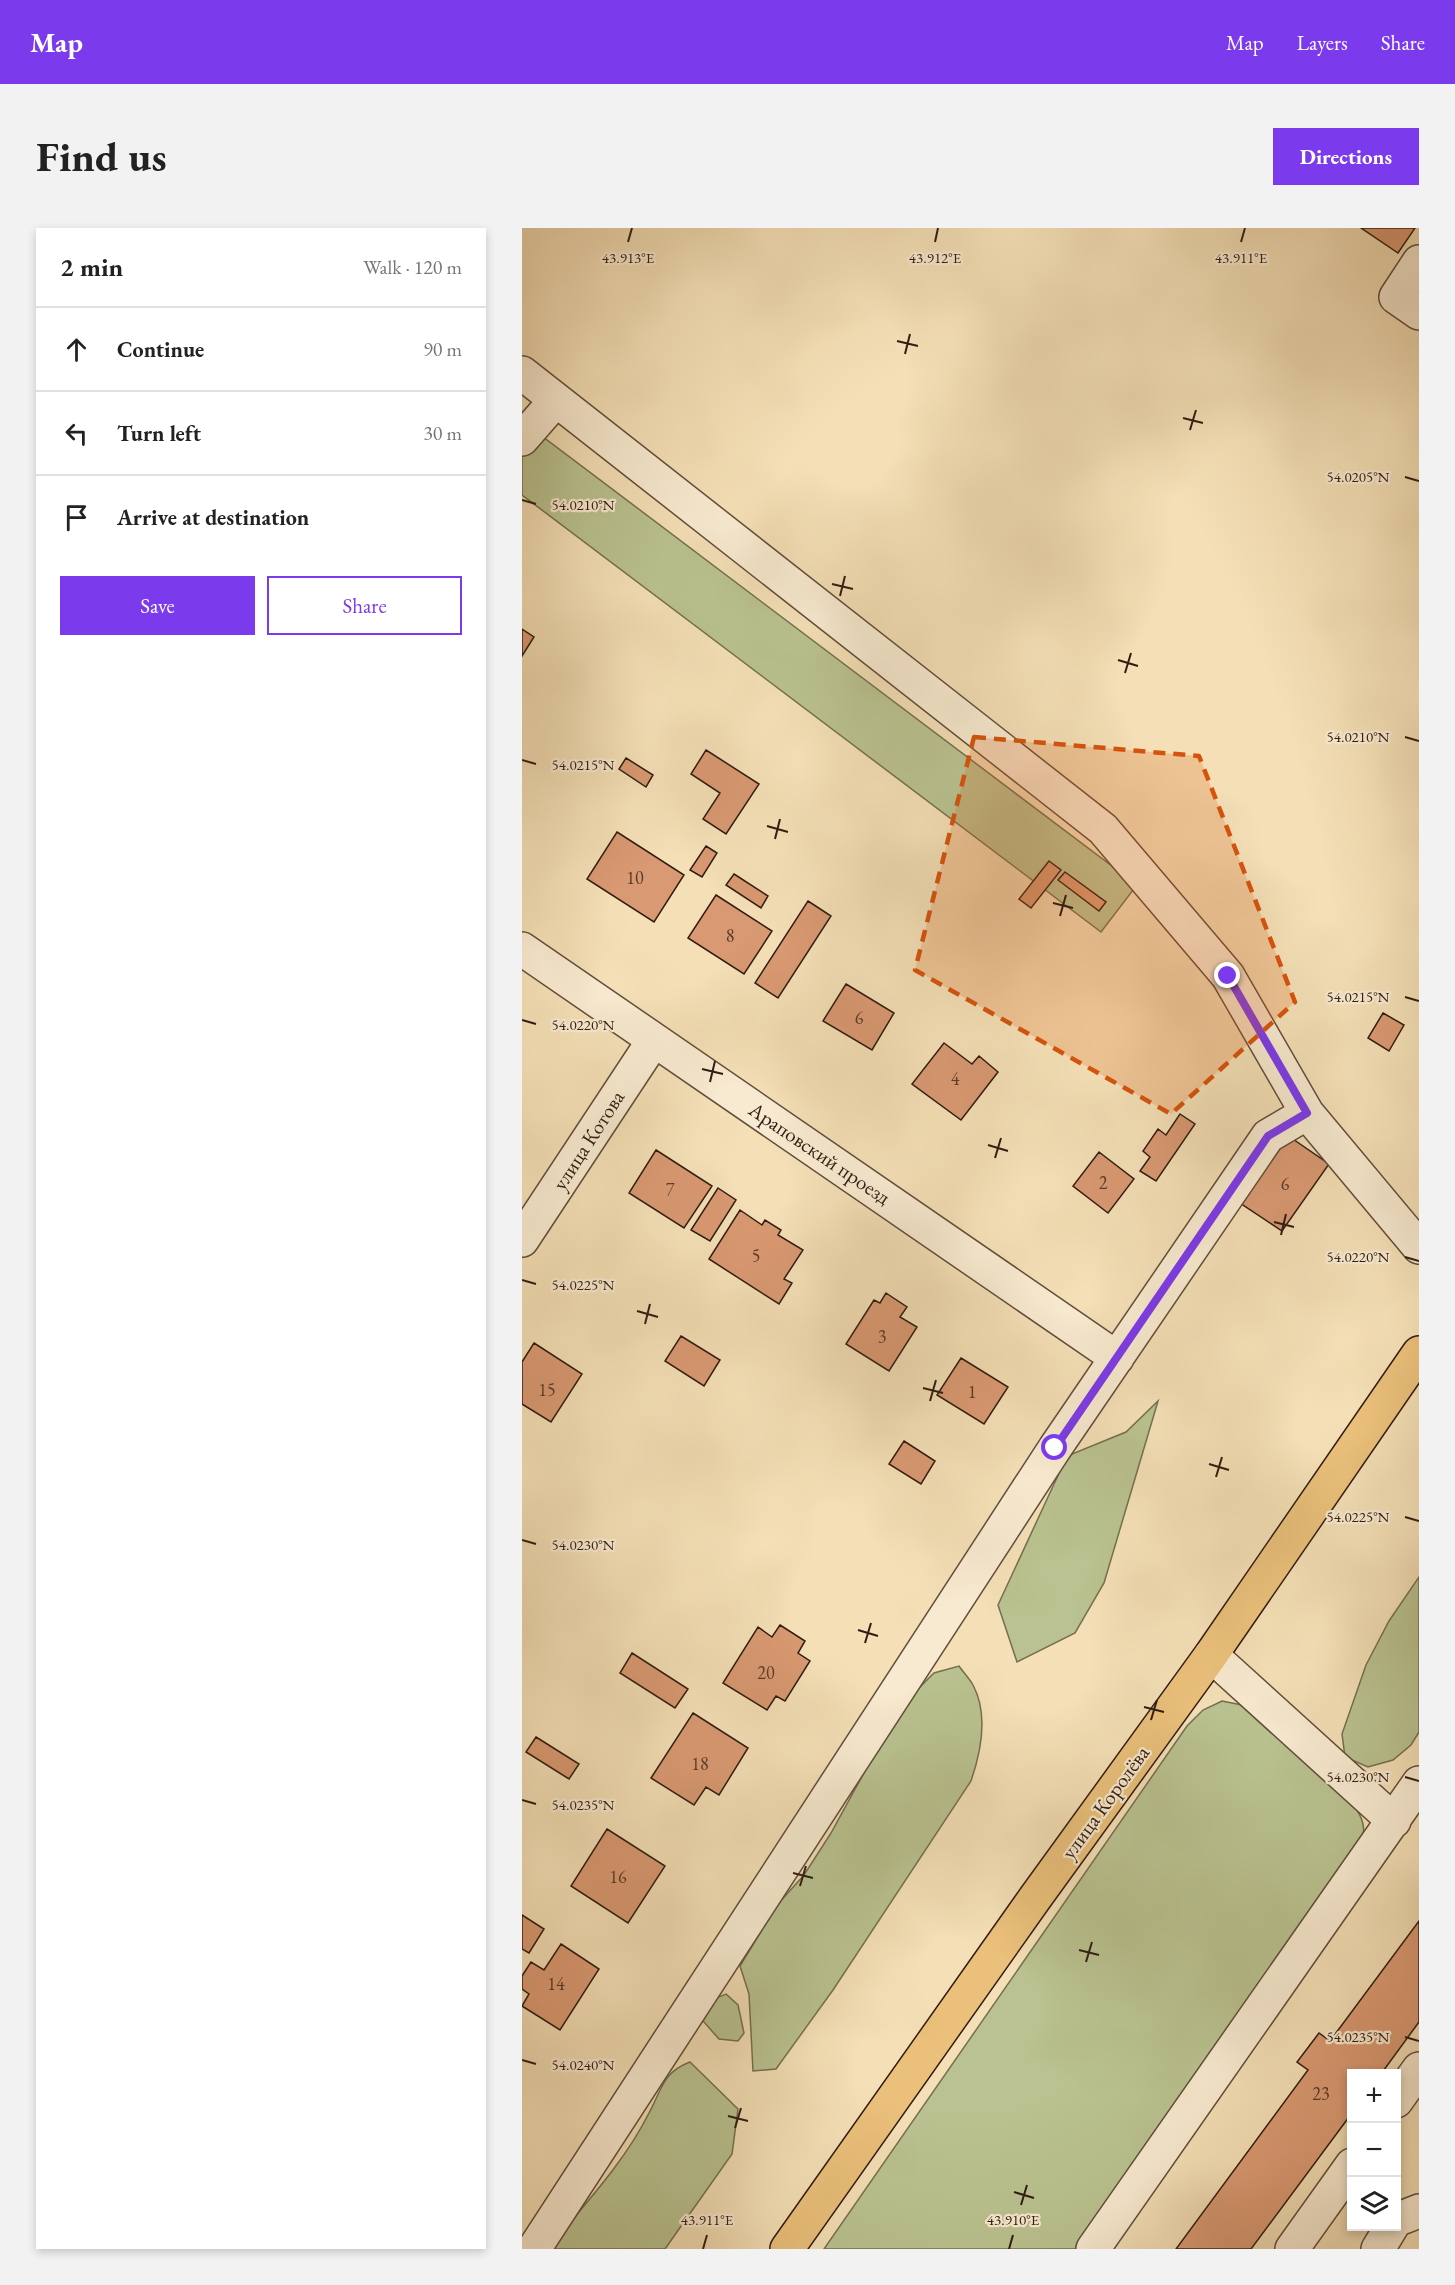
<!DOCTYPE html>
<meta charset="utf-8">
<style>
body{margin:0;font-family:"EB Garamond",serif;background:#f2f2f2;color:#222}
.controls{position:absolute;right:18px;bottom:18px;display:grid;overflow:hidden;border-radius:0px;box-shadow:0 3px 9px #0003}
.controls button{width:54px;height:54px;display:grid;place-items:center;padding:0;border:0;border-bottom:2px solid #e0e0e0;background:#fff;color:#222;font:30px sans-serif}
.stop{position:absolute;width:18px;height:18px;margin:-14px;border:4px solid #7c3aed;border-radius:50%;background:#fff}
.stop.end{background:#7c3aed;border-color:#fff;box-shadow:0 2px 6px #0008}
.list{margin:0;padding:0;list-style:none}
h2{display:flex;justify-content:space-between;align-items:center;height:78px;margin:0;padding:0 24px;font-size:26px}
h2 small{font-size:20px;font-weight:400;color:#767676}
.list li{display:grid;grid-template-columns:39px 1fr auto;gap:18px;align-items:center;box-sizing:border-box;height:84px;padding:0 24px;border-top:2px solid #e0e0e0}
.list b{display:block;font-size:22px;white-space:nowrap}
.list em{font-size:20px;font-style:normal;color:#767676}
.actions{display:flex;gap:12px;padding:18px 24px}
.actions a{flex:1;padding:14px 0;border:2px solid #7c3aed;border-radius:0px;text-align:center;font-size:21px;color:#7c3aed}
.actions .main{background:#7c3aed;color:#fff}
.icon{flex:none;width:33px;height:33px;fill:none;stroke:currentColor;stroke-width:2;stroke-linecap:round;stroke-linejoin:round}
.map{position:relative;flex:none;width:897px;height:2021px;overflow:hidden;border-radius:0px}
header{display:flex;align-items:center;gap:36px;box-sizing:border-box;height:84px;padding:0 30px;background:#7c3aed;color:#fff}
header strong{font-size:28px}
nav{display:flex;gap:33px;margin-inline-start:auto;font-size:21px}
.intro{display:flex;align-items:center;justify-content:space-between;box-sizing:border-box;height:144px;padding:0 36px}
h1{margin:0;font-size:42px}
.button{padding:15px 27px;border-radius:0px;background:#7c3aed;color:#fff;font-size:21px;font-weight:700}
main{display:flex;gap:36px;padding:0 36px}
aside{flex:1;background:#fff;border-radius:0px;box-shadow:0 3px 9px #0003}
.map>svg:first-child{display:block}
.green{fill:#b9c290;stroke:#746f51;stroke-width:1.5}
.building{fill:#d99972;stroke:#301c12;stroke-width:1.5}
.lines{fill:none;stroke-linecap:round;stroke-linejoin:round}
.minor-casing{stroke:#614d3b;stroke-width:36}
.major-casing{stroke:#301c12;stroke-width:36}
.minor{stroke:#f8ead0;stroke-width:33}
.major{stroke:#eac07b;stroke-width:33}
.route{stroke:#7c3aed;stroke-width:8}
.marked{fill:#d6530d;fill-opacity:0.2;stroke:#d6530d;stroke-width:4.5;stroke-dasharray:12 8;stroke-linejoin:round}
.ticks{fill:none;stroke:#301c12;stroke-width:2}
.labels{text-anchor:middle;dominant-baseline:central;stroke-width:4.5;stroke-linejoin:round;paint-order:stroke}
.number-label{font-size:18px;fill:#5a3b2a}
.street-label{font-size:21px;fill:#301c12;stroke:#f8ead0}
.ticks-label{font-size:15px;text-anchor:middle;fill:#301c12;stroke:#f8ead0;stroke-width:4.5;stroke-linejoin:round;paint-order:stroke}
</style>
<header>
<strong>Map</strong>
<nav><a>Map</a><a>Layers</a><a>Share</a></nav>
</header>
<div class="intro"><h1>Find us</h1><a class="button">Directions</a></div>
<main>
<aside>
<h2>2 min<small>Walk · 120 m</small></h2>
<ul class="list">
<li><svg class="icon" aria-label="ahead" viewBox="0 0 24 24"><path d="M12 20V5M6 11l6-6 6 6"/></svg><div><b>Continue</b></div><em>90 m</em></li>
<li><svg class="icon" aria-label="left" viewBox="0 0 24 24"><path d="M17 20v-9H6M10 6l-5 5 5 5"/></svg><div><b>Turn left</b></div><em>30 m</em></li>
<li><svg class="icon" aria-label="arrive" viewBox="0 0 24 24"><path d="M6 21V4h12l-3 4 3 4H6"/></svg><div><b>Arrive at destination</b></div></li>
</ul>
<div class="actions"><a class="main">Save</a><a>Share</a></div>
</aside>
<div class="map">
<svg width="897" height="2021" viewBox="0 0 897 2021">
<rect width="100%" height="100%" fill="#f4dfb6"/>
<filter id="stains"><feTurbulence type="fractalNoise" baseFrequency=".00333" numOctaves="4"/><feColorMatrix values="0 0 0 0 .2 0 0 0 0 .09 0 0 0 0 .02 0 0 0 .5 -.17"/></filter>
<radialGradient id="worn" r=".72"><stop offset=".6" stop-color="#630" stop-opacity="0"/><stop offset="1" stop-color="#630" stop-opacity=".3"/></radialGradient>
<path class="green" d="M 0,193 L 615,657 L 579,704 L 0,267 Z
M 636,1173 L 582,1355 L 553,1405 L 495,1434 L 476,1377 L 545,1228 L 604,1204 Z
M 897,1349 L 897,1504 L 889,1517 L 871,1532 L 846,1539 L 823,1529 L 820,1506 L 844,1437 L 867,1393 Z
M 437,1438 C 441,1444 447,1450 451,1457 C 467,1487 459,1524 449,1553 L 311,1762 L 254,1841 L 231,1843 L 227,1766 L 218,1738 L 255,1677 L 282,1647 L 309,1605 L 378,1479 L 412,1445 Z
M 700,1473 L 720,1477 L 831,1576 C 841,1590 844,1599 840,1616 L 555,2021 L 302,2021 L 665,1498 L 681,1482 Z
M 204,1766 L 216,1777 L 222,1805 L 216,1813 L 197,1811 L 181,1793 L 194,1770 Z
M 168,1834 L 216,1881 L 210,1926 L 143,2021 L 26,2021 C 62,1977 102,1935 127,1885 C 140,1861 141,1844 168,1834 Z"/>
<path class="building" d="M 839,0 L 893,0 L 876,25 Z
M 0,401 L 12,409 L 0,428 Z
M 184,522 L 237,556 L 204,606 L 181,591 L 198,565 L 169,546 Z
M 104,530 L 131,547 L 124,559 L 97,541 Z
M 95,604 L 162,647 L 132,694 L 65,651 Z
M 184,618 L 195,625 L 180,649 L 168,642 Z
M 527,633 L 539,642 L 509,680 L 497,671 Z
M 543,644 L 584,674 L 577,683 L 536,652 Z
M 212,646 L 246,668 L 239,680 L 204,657 Z
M 194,667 L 250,703 L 222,746 L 166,710 Z
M 286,673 L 309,688 L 256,770 L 233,755 Z
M 324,756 L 372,785 L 350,822 L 301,793 Z
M 861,785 L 882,797 L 867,823 L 846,810 Z
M 422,815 L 450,836 L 457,828 L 476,844 L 439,892 L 390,856 Z
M 658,886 L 673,896 L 634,953 L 618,943 L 628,929 L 621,923 L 636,901 L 644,907 Z
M 765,907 L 807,936 L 760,1003 L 718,975 Z
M 134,922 L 190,958 L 162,1000 L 107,965 Z
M 577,924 L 612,951 L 586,985 L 551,958 Z
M 196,960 L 214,972 L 188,1013 L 169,1002 Z
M 218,982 L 240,997 L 243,992 L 259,1002 L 256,1007 L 281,1022 L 262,1051 L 270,1055 L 257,1076 L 187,1031 Z
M 364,1065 L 385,1079 L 378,1089 L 395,1099 L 367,1143 L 324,1116 L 352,1072 L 358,1075 Z
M 159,1108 L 198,1132 L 182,1158 L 143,1133 Z
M 12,1115 L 60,1146 L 29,1194 L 0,1176 L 0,1134 Z
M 439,1130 L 486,1159 L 462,1196 L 415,1167 Z
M 382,1213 L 413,1233 L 399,1256 L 367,1236 Z
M 258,1397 L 283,1413 L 276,1425 L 288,1433 L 263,1473 L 254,1468 L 245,1482 L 201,1455 L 236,1399 L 250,1409 Z
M 110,1425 L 166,1461 L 153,1480 L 98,1445 Z
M 171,1485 L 226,1520 L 197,1567 L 184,1559 L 172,1577 L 129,1550 Z
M 14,1509 L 57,1536 L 47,1551 L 4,1524 Z
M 85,1601 L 143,1638 L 106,1695 L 49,1658 Z
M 0,1687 L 22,1701 L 7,1725 L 0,1721 Z
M 897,1693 L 897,1794 L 859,1846 L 830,1846 L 830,1885 L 729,2021 L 654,2021 L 786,1842 L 775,1834 L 797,1805 L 808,1813 Z
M 39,1716 L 77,1741 L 38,1802 L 0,1778 L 7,1766 L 0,1761 L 0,1748 L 9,1734 L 22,1742 Z"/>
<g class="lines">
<g class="minor-casing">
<path id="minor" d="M 897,34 L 874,69 L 897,85
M 0,145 L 581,601 L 706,748 L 785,885 L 897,1019
M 0,211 L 34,172
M 0,721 L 595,1130
M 0,1012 L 132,812
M 689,1427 L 872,1593
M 874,1873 L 897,1841
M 874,1992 L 897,1983
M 12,2021 L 533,1220 L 746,908 L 785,885
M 571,2021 L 897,1555
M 770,2021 L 830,1937
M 856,2021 L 870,1998"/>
</g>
<g class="major-casing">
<path id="major" d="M 265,2021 L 513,1670 L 689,1427 L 897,1125"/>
</g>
<use href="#minor" class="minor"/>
<use href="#major" class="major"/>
</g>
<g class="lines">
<path class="route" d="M 533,1220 L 746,908 L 785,885 L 706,748"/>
</g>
<path class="marked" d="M 452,509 L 677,528 L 773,774 L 649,886 L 393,742 Z"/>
<path class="ticks" d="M 106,14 L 110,0M 413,14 L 416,0M 719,14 L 723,0M 375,113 L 396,118M 383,126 L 388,106M 661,190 L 681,195M 668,202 L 674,182M 883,249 L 897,253M 0,272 L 14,276M 310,356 L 331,361M 318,368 L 323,348M 596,432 L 616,438M 603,445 L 609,425M 883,509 L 897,513M 0,532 L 14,536M 245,598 L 266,604M 253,611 L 258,591M 531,675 L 551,680M 538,688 L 544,667M 883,769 L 897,773M 0,792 L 14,796M 180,841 L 201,846M 188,854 L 193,833M 466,917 L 486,923M 473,930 L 479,910M 752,994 L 772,999M 759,1007 L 764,986M 883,1029 L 897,1033M 0,1052 L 14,1056M 115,1083 L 136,1089M 123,1096 L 128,1076M 401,1160 L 421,1165M 408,1173 L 414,1152M 687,1236 L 707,1242M 694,1249 L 700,1229M 883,1289 L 897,1293M 0,1312 L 14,1316M 336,1402 L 356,1408M 343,1415 L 349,1395M 622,1479 L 642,1484M 629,1492 L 635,1472M 883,1549 L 897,1553M 0,1572 L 14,1576M 271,1645 L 291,1650M 278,1658 L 284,1638M 557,1722 L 577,1727M 564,1734 L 570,1714M 883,1809 L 897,1813M 0,1832 L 14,1836M 206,1888 L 226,1893M 213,1900 L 219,1880M 492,1964 L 512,1970M 499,1977 L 505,1957M 181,2021 L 185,2007M 487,2021 L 491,2007"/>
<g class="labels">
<g class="number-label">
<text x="113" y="649">10</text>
<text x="208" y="707">8</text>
<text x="337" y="789">6</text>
<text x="433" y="850">4</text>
<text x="581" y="954">2</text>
<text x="763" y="955">6</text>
<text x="148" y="961">7</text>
<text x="234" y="1027">5</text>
<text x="360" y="1108">3</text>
<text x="25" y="1161">15</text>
<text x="450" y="1163">1</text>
<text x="244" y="1444">20</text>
<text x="178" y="1535">18</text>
<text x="96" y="1648">16</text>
<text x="34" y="1755">14</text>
<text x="799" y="1865">23</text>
</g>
<g class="street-label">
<text transform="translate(66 912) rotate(-57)">улица Котова</text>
<text transform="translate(298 925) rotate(34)">Араповский проезд</text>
<text transform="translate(583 1574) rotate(-54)">улица Королёва</text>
</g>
</g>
<g class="ticks-label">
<text x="106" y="35">43.913°E</text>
<text x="413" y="35">43.912°E</text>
<text x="719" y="35">43.911°E</text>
<text x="836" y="254">54.0205°N</text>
<text x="61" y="282">54.0210°N</text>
<text x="836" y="514">54.0210°N</text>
<text x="61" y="542">54.0215°N</text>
<text x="836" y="774">54.0215°N</text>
<text x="61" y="802">54.0220°N</text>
<text x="836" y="1034">54.0220°N</text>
<text x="61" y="1062">54.0225°N</text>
<text x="836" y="1294">54.0225°N</text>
<text x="61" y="1322">54.0230°N</text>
<text x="836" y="1554">54.0230°N</text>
<text x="61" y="1582">54.0235°N</text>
<text x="836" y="1814">54.0235°N</text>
<text x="61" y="1842">54.0240°N</text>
<text x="185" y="1997">43.911°E</text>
<text x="491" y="1997">43.910°E</text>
</g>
<rect width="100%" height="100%" filter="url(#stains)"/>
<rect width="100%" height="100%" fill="url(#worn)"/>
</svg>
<div class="controls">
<button>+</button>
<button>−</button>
<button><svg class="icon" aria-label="layers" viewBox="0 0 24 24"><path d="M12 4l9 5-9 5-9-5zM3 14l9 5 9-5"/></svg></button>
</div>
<div class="stop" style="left:533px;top:1220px"></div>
<div class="stop end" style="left:706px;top:748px"></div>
</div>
</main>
